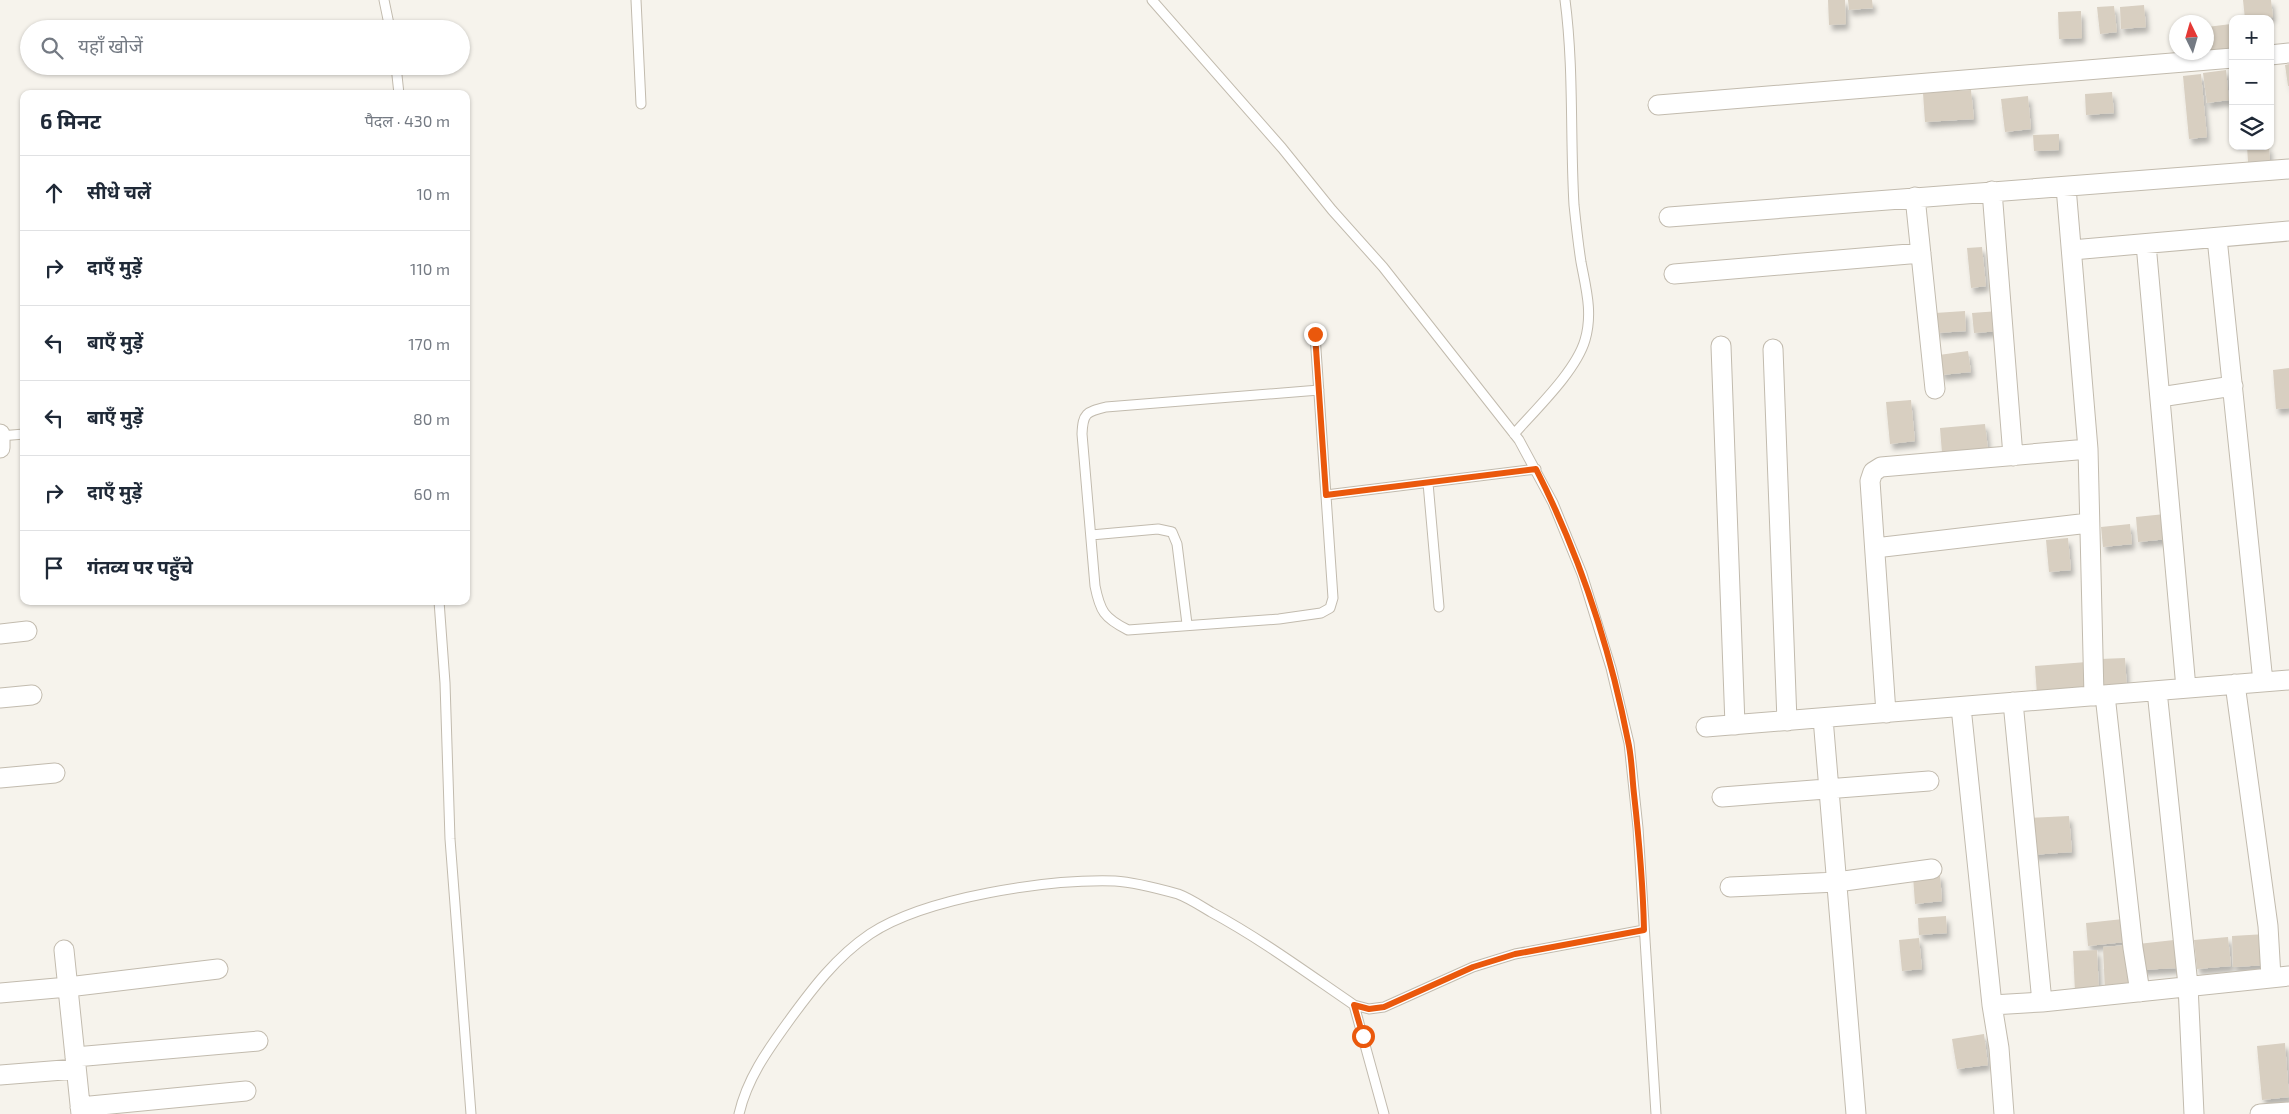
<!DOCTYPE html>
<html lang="hi">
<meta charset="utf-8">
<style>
body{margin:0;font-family:"Exo 2","Noto Sans Devanagari",sans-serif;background:#f2f2f3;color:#1f2937}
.controls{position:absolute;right:15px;top:15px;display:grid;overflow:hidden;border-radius:10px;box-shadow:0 1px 4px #0004}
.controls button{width:45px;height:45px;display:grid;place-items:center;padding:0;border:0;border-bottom:1px solid #e0e1e3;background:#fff;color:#1f2937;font:25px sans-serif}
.compass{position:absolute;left:2169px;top:15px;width:45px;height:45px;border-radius:50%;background:#fff;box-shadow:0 1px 4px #0004;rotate:355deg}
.stop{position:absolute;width:15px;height:15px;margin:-11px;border:4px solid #ea580c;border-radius:50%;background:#fff}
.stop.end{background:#ea580c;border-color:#fff;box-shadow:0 1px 5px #0008}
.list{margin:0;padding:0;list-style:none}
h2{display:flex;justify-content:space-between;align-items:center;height:65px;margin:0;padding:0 20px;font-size:21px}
h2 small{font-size:16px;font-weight:400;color:#747a83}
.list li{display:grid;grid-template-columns:32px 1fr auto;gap:15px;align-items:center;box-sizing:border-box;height:75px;padding:0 20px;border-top:1px solid #e0e1e3}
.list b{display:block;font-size:19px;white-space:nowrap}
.list em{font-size:16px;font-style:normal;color:#747a83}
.icon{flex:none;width:28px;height:28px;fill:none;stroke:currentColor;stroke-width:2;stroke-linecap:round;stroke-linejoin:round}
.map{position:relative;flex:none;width:2289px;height:1114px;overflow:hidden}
.search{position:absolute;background:#fff;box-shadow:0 1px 4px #0004;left:20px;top:20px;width:450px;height:55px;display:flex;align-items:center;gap:12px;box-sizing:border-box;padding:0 18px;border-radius:28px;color:#747a83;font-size:19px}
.panel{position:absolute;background:#fff;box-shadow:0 1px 4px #0004;left:20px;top:90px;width:450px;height:515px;border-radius:10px}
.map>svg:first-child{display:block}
.building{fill:#d8cfc1;filter:url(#shadow)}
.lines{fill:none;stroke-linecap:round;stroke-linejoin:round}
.lane-casing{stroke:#c2bbae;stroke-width:11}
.street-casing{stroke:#c2bbae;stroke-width:21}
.lane{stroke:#fff;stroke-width:9}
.street{stroke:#fff;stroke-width:19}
.route{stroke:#ea580c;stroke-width:6}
</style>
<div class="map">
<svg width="2289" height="1114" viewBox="0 0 2289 1114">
<defs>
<filter id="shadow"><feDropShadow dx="3" dy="5.5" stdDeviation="2.5" flood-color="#0004"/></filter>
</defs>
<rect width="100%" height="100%" fill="#f6f3ec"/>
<path class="building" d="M 1828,0 L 1845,0 L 1846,24 L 1829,25 Z
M 1848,0 L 1872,0 L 1873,8 L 1849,10 Z
M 2243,0 L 2271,0 L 2273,17 L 2245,19 Z
M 2144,5 L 2146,27 L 2121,29 L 2120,7 Z
M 2114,6 L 2117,32 L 2100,34 L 2097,7 Z
M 2081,11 L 2082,38 L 2059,39 L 2058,12 Z
M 2231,24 L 2233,48 L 2209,50 L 2207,27 Z
M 2289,64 L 2289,86 L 2288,86 L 2285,65 Z
M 2226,70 L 2229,100 L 2207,103 L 2203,73 Z
M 2201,74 L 2207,137 L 2189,139 L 2183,76 Z
M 1971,90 L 1974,119 L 1925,122 L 1923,93 Z
M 2112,92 L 2114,113 L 2086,115 L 2085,94 Z
M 2028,96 L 2031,129 L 2005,132 L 2001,99 Z
M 2059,134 L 2059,150 L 2034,151 L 2033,135 Z
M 2247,146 L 2269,146 L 2270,160 L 2248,162 Z
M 1982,247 L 1986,286 L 1971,288 L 1967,248 Z
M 1965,311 L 1966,331 L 1937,333 L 1935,313 Z
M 1999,311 L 2000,331 L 1974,333 L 1972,313 Z
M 1968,351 L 1971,372 L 1941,375 L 1939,355 Z
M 2289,368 L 2289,408 L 2276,409 L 2273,370 Z
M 1911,400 L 1915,441 L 1890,444 L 1886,402 Z
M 1985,424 L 1988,449 L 1942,453 L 1940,428 Z
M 2165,514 L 2168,539 L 2138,542 L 2136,517 Z
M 2130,524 L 2132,544 L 2103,547 L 2101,527 Z
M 2068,538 L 2071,570 L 2049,572 L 2046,540 Z
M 2125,658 L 2127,689 L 2101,690 L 2100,659 Z
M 2087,662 L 2090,691 L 2037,695 L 2035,666 Z
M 2069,816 L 2072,852 L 2031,855 L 2028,818 Z
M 1940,874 L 1942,901 L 1915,904 L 1913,876 Z
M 1946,916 L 1947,933 L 1919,935 L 1918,918 Z
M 2123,919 L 2125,942 L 2088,946 L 2086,923 Z
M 2266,934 L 2268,965 L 2233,967 L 2232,936 Z
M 2228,937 L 2231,966 L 2197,969 L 2194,940 Z
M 1919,938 L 1922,969 L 1902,971 L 1899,940 Z
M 2174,940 L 2177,968 L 2140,970 L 2138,944 Z
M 2128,945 L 2131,990 L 2105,992 L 2103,947 Z
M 2097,950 L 2099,991 L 2075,992 L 2073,951 Z
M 1984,1034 L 1988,1065 L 1957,1069 L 1952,1039 Z
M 2285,1043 L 2289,1097 L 2262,1100 L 2257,1046 Z"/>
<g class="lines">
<g class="lane-casing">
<path id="lane" d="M 384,0 L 390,29
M 636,0 L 641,104
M 1152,0 L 1282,148 L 1332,210 L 1383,267 L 1519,440 L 1553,503 L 1582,574 L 1611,668 L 1629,743 L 1638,828 L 1656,1114
M 396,66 L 399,94
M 1315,335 L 1333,598 L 1330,608 L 1321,613 L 1279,619 L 1128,630 C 1104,618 1100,611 1095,586 L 1082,434 C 1083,413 1086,412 1106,407 L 1319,390
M 1514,434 C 1536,409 1576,371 1585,340 C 1593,313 1586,289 1581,262 C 1578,243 1576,224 1574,205 C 1570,137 1574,68 1565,0
M 0,436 L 24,434
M 1428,483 L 1439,607
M 1326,495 L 1536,469
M 1091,535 L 1158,529 L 1172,532 L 1177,544 L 1187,624
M 439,601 L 445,683 L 450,839 L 471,1114
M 1354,1005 L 1384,1114
M 739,1114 C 747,1079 767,1051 788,1022 C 812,989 836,957 870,934 C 926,897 1048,879 1115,881 C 1133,882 1160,889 1178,894 C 1189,898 1201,906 1211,912 C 1261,939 1307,973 1354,1005 L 1369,1009 L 1384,1007 L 1473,967 L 1515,954 L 1644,930"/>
</g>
<g class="street-casing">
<path id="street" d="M 2270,55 L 2289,53
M 1658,105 L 2233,58
M 2066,187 L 2088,449 L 2094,696
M 1992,191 L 2013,456
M 1915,197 L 1935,389
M 1669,217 L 2289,169
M 2217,238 L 2263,682
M 2146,244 L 2186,688
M 2072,250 L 2289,231
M 1674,274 L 1921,253
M 1721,346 L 1735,725
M 1773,349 L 1787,721
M 2160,397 L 2233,386
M 0,434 L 0,448
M 1875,548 L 2089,523
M 0,634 L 27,631
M 2235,684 L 2268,926 L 2271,977
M 2157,691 L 2188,985 L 2194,1114
M 2105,695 L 2133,948 L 2140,992
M 0,698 L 32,695
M 2013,702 L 2042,1002
M 1961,707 L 1992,1005 L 1999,1048 L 2004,1114
M 1886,713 L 1870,481 L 1873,472 L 1881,467 L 2088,449
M 1823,718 L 1856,1114
M 1706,727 L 2289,680
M 0,778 L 55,773
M 1722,797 L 1929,781
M 1730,887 L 1837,882 L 1932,869
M 64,950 L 81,1114
M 0,993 L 68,987 L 218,969
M 1992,1005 L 2042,1002 L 2289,976
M 75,1057 L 258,1041
M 0,1075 L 76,1069
M 80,1107 L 246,1091
M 2260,1114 L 2289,1112"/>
</g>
<use href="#lane" class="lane"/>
<use href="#street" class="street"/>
</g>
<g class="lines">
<path class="route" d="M 1315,334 L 1326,495 L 1536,469 C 1579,554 1610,648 1628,741 C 1632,758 1632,777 1634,794 C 1639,839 1643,885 1644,930 L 1515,954 L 1473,967 L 1384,1007 L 1369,1009 L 1354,1005 L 1363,1036"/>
</g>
</svg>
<div class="controls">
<button>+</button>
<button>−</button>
<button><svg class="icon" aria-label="layers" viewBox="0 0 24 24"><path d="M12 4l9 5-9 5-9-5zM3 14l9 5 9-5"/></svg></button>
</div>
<svg class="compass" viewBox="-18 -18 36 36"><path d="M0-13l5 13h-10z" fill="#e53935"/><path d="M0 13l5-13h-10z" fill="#747a83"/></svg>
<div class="stop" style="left:1363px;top:1036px"></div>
<div class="stop end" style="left:1315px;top:334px"></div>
<div class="search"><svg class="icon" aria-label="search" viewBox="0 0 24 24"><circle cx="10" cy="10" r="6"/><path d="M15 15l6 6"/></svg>यहाँ खोजें</div>
<section class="panel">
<h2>6 मिनट<small>पैदल · 430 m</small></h2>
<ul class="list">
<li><svg class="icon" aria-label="ahead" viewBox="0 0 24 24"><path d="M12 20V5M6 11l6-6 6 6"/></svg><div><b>सीधे चलें</b></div><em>10 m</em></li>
<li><svg class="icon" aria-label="right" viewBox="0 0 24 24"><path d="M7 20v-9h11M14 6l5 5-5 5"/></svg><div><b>दाएँ मुड़ें</b></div><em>110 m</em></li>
<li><svg class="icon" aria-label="left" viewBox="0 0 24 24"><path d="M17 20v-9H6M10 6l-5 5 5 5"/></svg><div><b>बाएँ मुड़ें</b></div><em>170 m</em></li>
<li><svg class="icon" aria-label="left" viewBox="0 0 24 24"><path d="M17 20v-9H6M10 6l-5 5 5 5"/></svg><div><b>बाएँ मुड़ें</b></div><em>80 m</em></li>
<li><svg class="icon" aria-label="right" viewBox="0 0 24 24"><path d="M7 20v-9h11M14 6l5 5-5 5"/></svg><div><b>दाएँ मुड़ें</b></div><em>60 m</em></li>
<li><svg class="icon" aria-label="arrive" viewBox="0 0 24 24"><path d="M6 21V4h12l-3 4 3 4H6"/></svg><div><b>गंतव्य पर पहुँचे</b></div></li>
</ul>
</section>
</div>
